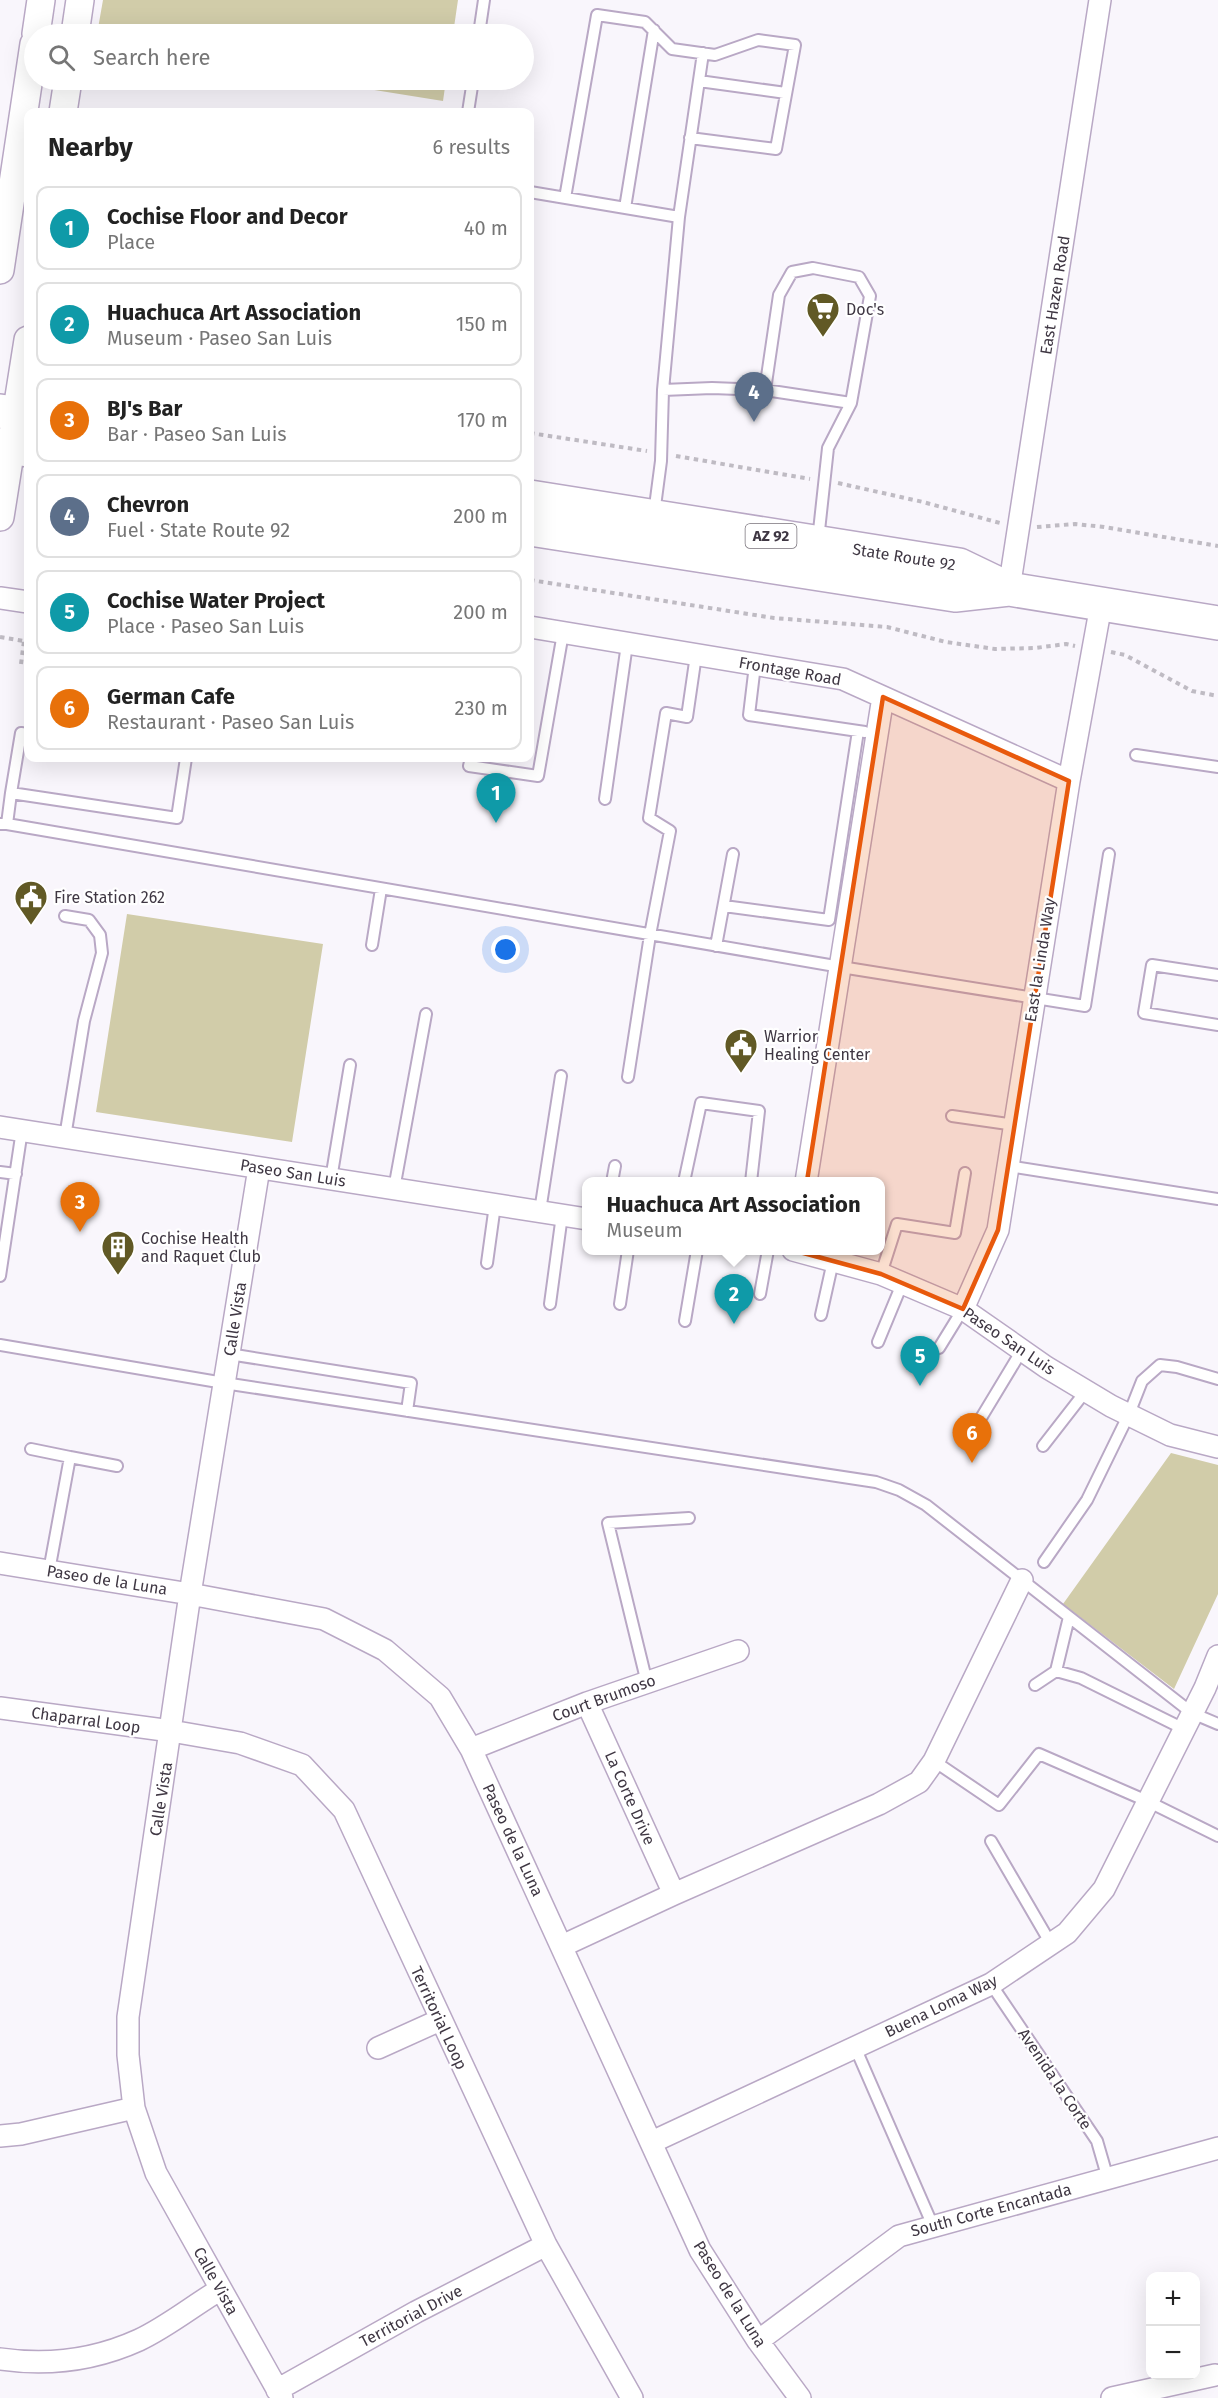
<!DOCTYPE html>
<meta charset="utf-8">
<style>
body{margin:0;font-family:"Fira Sans",sans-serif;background:#f6f6f6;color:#222}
.controls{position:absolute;right:18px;bottom:18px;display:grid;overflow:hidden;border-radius:12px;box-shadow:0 6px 24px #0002}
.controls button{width:54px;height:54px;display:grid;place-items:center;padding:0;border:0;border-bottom:2px solid #e0e0e0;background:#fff;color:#222;font:30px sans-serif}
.you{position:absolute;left:506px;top:950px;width:21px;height:21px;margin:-15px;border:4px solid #fff;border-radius:50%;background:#1a73e8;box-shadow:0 0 0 9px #1a73e833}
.badge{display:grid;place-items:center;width:39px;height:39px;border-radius:50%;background:#615925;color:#fff;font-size:20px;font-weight:700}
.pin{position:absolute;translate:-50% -50px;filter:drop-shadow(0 2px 3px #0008)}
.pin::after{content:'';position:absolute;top:32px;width:21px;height:18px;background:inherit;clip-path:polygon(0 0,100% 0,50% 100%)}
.popup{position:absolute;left:582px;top:1177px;width:303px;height:78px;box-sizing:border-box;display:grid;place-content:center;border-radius:12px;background:#fff;filter:drop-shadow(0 2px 4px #0005);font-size:20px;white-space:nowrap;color:#767676}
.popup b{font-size:22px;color:#222}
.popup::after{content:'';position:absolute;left:50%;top:100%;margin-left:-12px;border:12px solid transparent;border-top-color:#fff}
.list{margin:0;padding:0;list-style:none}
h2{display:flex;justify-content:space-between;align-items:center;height:78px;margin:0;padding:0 24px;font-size:26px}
h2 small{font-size:20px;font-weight:400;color:#767676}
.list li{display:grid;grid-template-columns:39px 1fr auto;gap:18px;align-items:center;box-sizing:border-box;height:84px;margin:0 12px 12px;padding:0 12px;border:2px solid #e0e0e0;border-radius:12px}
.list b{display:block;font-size:22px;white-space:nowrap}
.list p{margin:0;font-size:20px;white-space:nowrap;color:#767676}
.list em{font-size:20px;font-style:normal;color:#767676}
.icon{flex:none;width:33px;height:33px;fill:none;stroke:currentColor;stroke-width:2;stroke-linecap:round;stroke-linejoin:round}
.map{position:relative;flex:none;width:1218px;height:2398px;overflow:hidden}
.search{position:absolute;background:#fff;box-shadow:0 6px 24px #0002;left:24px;top:24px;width:510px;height:66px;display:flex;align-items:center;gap:15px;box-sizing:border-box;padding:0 21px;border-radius:33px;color:#767676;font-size:22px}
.panel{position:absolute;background:#fff;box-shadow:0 6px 24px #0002;left:24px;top:108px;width:510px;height:654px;border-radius:12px}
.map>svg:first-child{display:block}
.green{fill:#d1cca9}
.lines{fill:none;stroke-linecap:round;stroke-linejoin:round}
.service-casing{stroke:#b9a8c5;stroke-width:14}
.minor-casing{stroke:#b9a8c5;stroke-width:24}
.tertiary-casing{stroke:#b9a8c5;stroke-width:30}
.primary-casing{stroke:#b9a8c5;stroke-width:36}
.path{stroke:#bfbbc3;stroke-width:4;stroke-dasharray:4.5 4.5;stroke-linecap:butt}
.service{stroke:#fff;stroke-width:10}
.minor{stroke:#fff;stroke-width:21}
.tertiary{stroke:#fff;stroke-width:27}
.primary{stroke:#fff;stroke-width:33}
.marked{fill:#e8590c;fill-opacity:0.2;stroke:#e8590c;stroke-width:4.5;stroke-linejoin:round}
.labels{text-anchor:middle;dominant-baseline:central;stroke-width:4.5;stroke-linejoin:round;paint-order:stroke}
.shield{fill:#fff;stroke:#79737b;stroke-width:1.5}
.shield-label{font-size:15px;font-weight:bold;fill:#3f3743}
.street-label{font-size:16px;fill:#3f3743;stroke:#fff}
.poi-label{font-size:16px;fill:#3f3743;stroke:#fff;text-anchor:start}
</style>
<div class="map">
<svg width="1218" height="2398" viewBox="0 0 1218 2398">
<rect width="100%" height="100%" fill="#f9f6fc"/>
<path class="green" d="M 103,0 L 458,0 L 453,34 L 97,34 Z
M 312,80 L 446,80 L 443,101 Z
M 127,914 L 323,944 L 292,1142 L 96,1112 Z
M 1171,1453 L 1218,1465 L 1218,1594 L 1174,1689 L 1063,1604 Z"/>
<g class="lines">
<g class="service-casing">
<path id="service" d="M 479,34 L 484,0
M 699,81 L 786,93
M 468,112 L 473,80
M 530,192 L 679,217
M 565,198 L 597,15 L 645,22 L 672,49 L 715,55 L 758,40 L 795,45 L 776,149 L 690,138
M 625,208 L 654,30
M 663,390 L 712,388 L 765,390 L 851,403
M 765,390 L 779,295 L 792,272 L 813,268 L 859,277 L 870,296 L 851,403 L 828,448 L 818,540
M 654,514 L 661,461 L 663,390 L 679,217 L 703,53
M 755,665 L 749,715 L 865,732
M 1136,755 L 1218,767
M 471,758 L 469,766 L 538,776 L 563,633
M 11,793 L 21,733 L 28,734
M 605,799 L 627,644
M 1,824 L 7,824 L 11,793 L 177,818 L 186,758
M 7,824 L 841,967 L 1085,1006 L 1109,854
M 724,906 L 829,920 L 858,731
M 65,916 L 89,920 L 100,935 L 102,953 L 84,1021 L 65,1137
M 372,945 L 381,889
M 716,946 L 733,854
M 1218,975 L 1152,965 L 1144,1013 L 1218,1025
M 628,1077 L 650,935 L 670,831 L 649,818 L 666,713 L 687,717 L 696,655
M 952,1116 L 1015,1125
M 1008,1166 L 1218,1199
M 0,1172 L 16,1174
M 331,1179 L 350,1065
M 612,1182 L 615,1166
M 684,1182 L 701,1103 L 759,1111 L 751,1182
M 394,1189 L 426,1014
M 540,1211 L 561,1076
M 487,1263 L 495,1205
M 881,1274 L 897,1224 L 955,1233 L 965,1173
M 0,1276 L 22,1130
M 760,1294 L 768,1250
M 550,1304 L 562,1215
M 620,1304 L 628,1250
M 821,1315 L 833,1261
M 685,1321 L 697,1250
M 878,1342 L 902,1284
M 0,1345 L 224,1383 L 876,1482 L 899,1490 L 926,1505 L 1192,1713 L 1218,1724
M 939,1348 L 963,1309
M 229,1354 L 411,1383 L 407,1411
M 981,1418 L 1022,1350
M 1043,1446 L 1085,1392
M 31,1449 L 70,1457 L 49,1571
M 70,1457 L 117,1466
M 1044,1562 L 1087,1500 L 1129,1414 L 1142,1381 L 1160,1365 L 1177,1367 L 1218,1379
M 1056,1671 L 1069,1617
M 647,1683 L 608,1523 L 689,1518
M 1035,1685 L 1056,1671 L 1081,1678 L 1184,1729
M 934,1761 L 999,1805 L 1039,1754 L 1147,1801 L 1218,1836
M 991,1841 L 1051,1944
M 991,1984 L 1097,2141 L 1108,2179
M 855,2047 L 933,2226"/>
</g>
<g class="minor-casing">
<path id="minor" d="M 1009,589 L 1100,0
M 0,598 L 28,602
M 530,627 L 843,679 L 1069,781
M 0,1127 L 587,1219
M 259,1168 L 190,1594 L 128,2017 L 128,2055 L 134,2108 L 156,2173 L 282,2398
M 806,1182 L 883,697
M 793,1250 L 881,1274 L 963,1309 L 1046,1367 L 1111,1406 L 1170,1435 L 1218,1447
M 963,1309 L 998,1230 L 1069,781 L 1101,605
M 0,1563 L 190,1594 L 324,1619 L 385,1650 L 440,1697 L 471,1749 L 700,2250 L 758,2341 L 800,2398
M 587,1703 L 674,1894
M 0,1708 L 171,1731 L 240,1743 L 302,1765 L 344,1810 L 546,2245 L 632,2398
M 471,1749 L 587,1703 L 738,1651
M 562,1946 L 674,1894 L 879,1804 L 919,1782 L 934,1761 L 1022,1580
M 378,2048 L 440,2020
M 0,2136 L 21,2134 L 134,2108
M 652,2142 L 991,1984 L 1067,1933 L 1104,1889 L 1205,1688 L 1218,1656
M 758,2341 L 899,2236 L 1218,2148
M 0,2359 C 48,2366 95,2360 139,2340 C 167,2327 194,2305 221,2289
M 277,2390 L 416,2312 L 546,2245
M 1112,2398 L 1215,2375"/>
</g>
<g class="tertiary-casing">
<path id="tertiary" d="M 36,34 L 41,0
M 75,34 L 80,0
M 63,112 L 68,80
M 0,270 L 34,44
M 0,517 L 28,340"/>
</g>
<g class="primary-casing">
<path id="primary" d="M 0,411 L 28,415
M 0,445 L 28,450
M 530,497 L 959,565 L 1009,589 L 1218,623
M 530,529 L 955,595 L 1009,589"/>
</g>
<path class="path" d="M 530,433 L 647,451
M 676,456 L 810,479
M 838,483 L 923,502 L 1000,523
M 1037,527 L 1075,524 L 1104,527 L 1218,546
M 530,580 L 774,618 L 887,627 L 946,642 L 995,649 L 1035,648 L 1066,644 L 1075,646
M 0,637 L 24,641
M 1111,652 L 1125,655 L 1192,691 L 1218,696
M 21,664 L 24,641 L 28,639"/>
<use href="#service" class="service"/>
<use href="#minor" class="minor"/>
<use href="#tertiary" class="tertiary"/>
<use href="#primary" class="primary"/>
</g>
<path class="marked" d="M 883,697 L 1069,781 L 998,1230 L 963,1309 L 881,1274 L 796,1251 Z"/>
<defs>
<g id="supermarket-pin" transform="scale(1.725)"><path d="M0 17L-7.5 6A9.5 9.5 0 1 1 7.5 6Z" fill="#615925" stroke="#fff"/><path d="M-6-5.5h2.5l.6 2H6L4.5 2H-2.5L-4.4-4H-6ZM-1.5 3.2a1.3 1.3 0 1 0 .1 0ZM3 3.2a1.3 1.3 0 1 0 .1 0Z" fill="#fff"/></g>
<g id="civic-pin" transform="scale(1.725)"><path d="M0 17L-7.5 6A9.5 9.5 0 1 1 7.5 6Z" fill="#615925" stroke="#fff"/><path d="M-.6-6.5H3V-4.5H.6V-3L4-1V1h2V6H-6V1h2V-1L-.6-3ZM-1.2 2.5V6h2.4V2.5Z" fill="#fff"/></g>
<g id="building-pin" transform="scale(1.725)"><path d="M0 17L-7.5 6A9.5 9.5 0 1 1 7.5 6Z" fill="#615925" stroke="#fff"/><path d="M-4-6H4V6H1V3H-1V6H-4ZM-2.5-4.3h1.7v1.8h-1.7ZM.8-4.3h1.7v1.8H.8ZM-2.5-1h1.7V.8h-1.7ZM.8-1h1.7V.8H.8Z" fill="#fff"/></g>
</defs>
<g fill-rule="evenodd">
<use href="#supermarket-pin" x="823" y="309"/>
<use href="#civic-pin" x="31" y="897"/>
<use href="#civic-pin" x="741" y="1045"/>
<use href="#building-pin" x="118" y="1247"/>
</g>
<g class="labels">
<rect class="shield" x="745.5" y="524" width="51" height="24" rx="4.5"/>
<g class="shield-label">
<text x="771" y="536">AZ 92</text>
</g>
<g class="street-label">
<text transform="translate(1055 295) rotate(-81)">East Hazen Road</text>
<text transform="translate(904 557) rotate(9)">State Route 92</text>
<text transform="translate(790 671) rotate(10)">Frontage Road</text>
<text transform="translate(1040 960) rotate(-81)">East la Linda Way</text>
<text transform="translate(293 1173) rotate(9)">Paseo San Luis</text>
<text transform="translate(235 1319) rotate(-81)">Calle Vista</text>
<text transform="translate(1009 1341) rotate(34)">Paseo San Luis</text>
<text transform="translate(107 1580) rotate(9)">Paseo de la Luna</text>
<text transform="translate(604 1698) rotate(-20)">Court Brumoso</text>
<text transform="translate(86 1720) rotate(8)">Chaparral Loop</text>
<text transform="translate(630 1798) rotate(66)">La Corte Drive</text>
<text transform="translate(161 1799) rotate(-81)">Calle Vista</text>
<text transform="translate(513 1840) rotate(65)">Paseo de la Luna</text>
<text transform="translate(941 2006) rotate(-26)">Buena Loma Way</text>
<text transform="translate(439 2018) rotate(65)">Territorial Loop</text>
<text transform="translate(1055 2079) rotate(56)">Avenida la Corte</text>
<text transform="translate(991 2210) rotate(-15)">South Corte Encantada</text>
<text transform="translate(216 2281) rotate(61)">Calle Vista</text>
<text transform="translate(730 2294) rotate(58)">Paseo de la Luna</text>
<text transform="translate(411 2316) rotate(-28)">Territorial Drive</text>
</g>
<g class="poi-label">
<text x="846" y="309">Doc's</text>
<text x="54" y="897">Fire Station 262</text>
<text x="764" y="1036">Warrior<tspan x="764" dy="18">Healing Center</tspan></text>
<text x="141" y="1238">Cochise Health<tspan x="141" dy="18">and Raquet Club</tspan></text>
</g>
</g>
</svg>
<div class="controls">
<button>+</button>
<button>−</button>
</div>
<div class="you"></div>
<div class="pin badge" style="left:496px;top:823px;background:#0f9aa8">1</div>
<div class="pin badge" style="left:734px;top:1324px;background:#0f9aa8">2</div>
<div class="popup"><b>Huachuca Art Association</b>Museum</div>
<div class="pin badge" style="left:80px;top:1232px;background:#e8710a">3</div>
<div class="pin badge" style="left:754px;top:422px;background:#5c6f8a">4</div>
<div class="pin badge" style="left:920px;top:1386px;background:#0f9aa8">5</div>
<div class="pin badge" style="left:972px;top:1463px;background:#e8710a">6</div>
<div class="search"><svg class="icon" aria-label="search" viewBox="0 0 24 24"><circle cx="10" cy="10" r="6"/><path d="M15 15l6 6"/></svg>Search here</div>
<section class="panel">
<h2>Nearby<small>6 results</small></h2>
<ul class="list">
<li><span class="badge" style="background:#0f9aa8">1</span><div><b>Cochise Floor and Decor</b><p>Place</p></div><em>40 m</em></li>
<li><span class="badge" style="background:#0f9aa8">2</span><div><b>Huachuca Art Association</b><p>Museum · Paseo San Luis</p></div><em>150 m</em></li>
<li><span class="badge" style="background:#e8710a">3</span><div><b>BJ's Bar</b><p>Bar · Paseo San Luis</p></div><em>170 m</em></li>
<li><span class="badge" style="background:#5c6f8a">4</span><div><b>Chevron</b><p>Fuel · State Route 92</p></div><em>200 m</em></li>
<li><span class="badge" style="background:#0f9aa8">5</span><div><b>Cochise Water Project</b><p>Place · Paseo San Luis</p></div><em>200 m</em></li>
<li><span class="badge" style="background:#e8710a">6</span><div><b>German Cafe</b><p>Restaurant · Paseo San Luis</p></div><em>230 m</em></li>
</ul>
</section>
</div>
